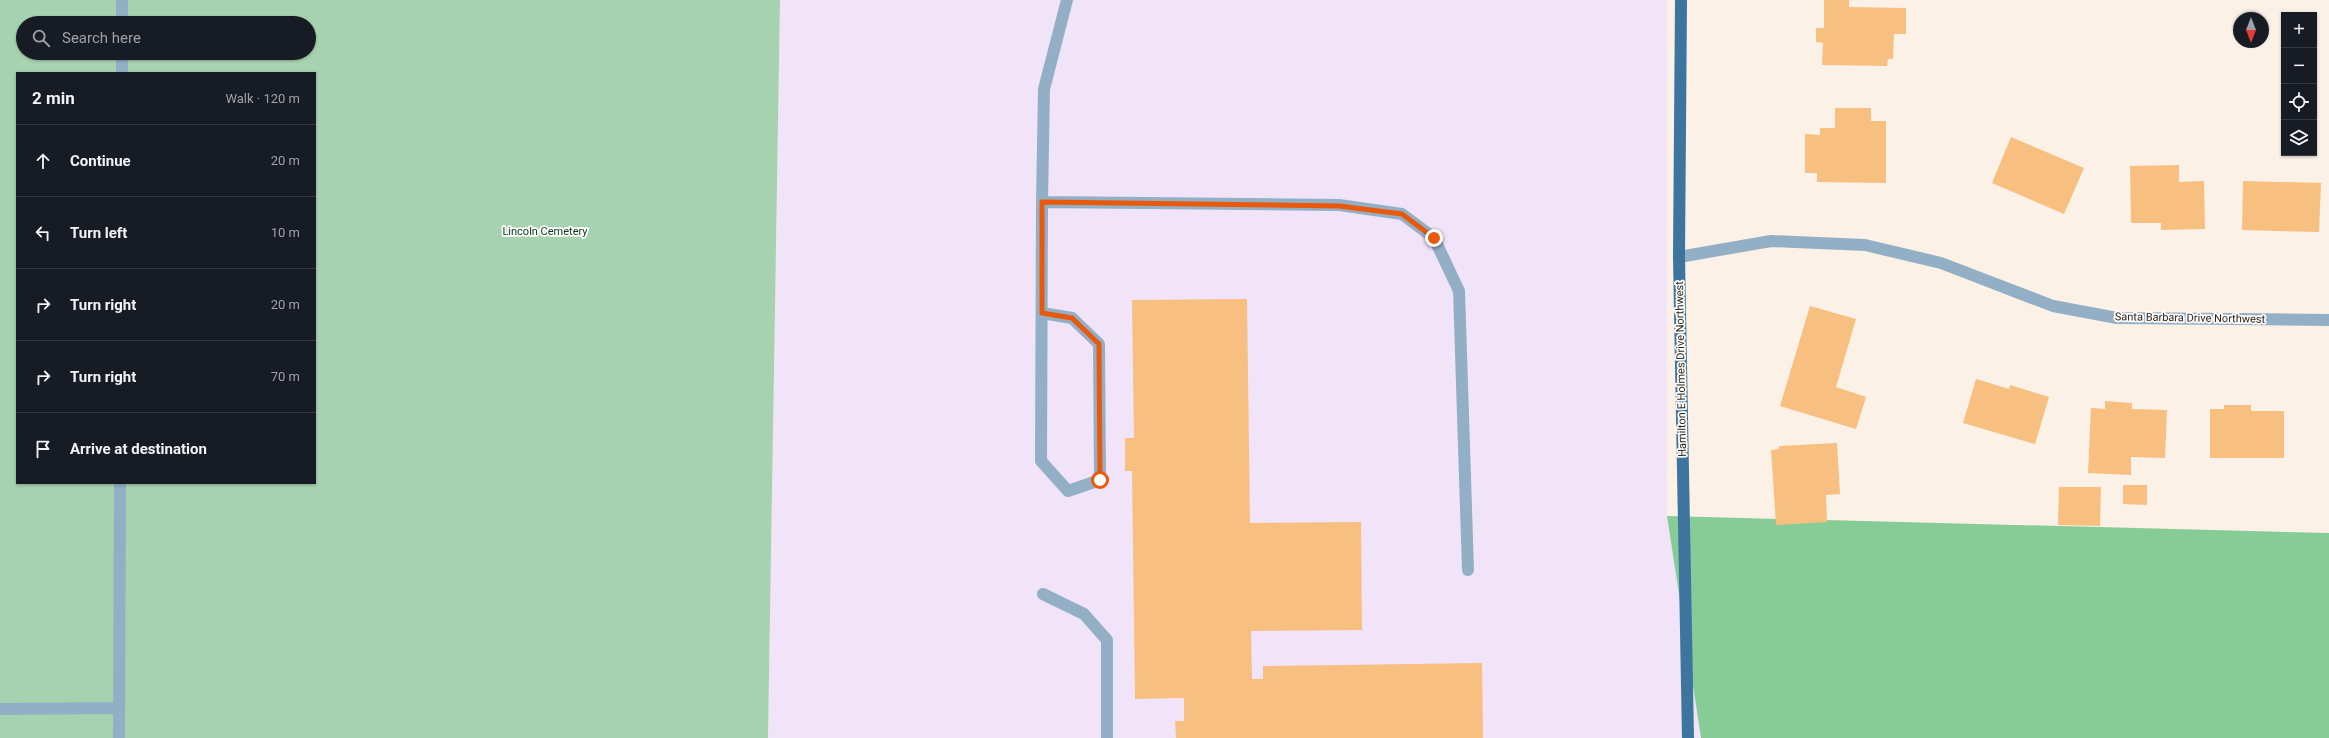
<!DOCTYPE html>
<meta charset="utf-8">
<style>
body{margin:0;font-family:Roboto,sans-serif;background:#242831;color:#f1f3f6}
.controls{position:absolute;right:12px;top:12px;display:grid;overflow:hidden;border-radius:0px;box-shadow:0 1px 3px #0004}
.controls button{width:36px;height:36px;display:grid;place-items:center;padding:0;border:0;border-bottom:1px solid #363941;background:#171b24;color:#f1f3f6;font:20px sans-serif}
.compass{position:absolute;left:2233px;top:12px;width:36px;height:36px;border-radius:50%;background:#171b24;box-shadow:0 1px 3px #0004;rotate:180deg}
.stop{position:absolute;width:12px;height:12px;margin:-9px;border:3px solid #ea580c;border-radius:50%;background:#fff}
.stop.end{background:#ea580c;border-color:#fff;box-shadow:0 1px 4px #0008}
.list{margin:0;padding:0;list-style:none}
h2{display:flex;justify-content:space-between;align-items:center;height:52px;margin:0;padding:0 16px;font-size:17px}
h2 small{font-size:13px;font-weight:400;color:#9ea1a6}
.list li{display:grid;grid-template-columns:26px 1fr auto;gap:12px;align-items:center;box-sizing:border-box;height:72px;padding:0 16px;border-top:1px solid #363941}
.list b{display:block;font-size:15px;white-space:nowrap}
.list em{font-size:13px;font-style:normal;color:#9ea1a6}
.icon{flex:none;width:22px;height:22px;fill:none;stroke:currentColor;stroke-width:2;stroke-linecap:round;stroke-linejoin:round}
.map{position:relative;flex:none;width:2329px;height:738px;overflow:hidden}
.search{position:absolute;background:#171b24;box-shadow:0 1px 3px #0004;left:16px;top:16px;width:300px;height:44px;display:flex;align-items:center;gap:10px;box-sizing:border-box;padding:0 14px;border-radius:22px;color:#9ea1a6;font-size:15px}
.panel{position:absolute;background:#171b24;box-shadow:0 1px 3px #0004;left:16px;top:72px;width:300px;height:412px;border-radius:0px}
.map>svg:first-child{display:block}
.commercial{fill:#f1e4f8}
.green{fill:#a7d2af;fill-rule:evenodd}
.forest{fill:#87cb96}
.building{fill:#f7bf80}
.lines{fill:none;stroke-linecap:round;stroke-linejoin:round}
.minor{stroke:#92afc6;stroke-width:12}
.major{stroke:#3d759e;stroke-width:12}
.route{stroke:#ea580c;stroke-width:5}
.labels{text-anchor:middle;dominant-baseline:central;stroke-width:3.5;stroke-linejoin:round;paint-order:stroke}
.park-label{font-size:11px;fill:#033917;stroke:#fff}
.street-label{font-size:11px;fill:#2b2116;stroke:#fff}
</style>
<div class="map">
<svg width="2329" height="738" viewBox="0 0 2329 738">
<rect width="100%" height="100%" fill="#fcf1e6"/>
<path class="commercial" d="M 780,0 L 1667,0 L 1667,516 L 1701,738 L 768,738 Z"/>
<path class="green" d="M 0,0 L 780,0 L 768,738 L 0,738 ZM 23,23 L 309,23 L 309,53 L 23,53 ZM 17,73 L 315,73 L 315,483 L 17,483 Z"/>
<path class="forest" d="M 1667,516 L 2329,533 L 2329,738 L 1701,738 Z"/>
<path class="building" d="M 1824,0 L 1849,0 L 1849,7 L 1906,8 L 1906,34 L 1894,34 L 1893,59 L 1888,59 L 1887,66 L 1822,65 L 1823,43 L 1816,42 L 1816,28 L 1824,28 Z
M 1835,108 L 1871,108 L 1871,121 L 1886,121 L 1886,183 L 1817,182 L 1817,173 L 1805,173 L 1805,134 L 1820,135 L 1820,128 L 1835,128 Z
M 2011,137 L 2084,168 L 2064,214 L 1992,183 Z
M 2179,165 L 2179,182 L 2204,181 L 2205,229 L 2161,230 L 2161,223 L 2131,223 L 2130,166 Z
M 2243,181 L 2321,183 L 2319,232 L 2242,230 Z
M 1247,299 L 1250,523 L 1361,522 L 1362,630 L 1251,631 L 1252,679 L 1263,679 L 1263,666 L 1482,663 L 1483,738 L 1176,738 L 1175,721 L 1184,721 L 1184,698 L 1135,699 L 1132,471 L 1125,471 L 1125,438 L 1134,438 L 1132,300 Z
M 1810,306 L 1856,319 L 1836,387 L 1866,397 L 1856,429 L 1780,406 Z
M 1976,379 L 2009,389 L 2010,385 L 2049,397 L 2035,444 L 1963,423 Z
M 2105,401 L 2132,403 L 2132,409 L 2167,410 L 2165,458 L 2131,457 L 2131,475 L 2088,473 L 2091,408 L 2105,409 Z
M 2224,405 L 2251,405 L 2251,411 L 2284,411 L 2284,458 L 2210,458 L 2210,409 L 2224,409 Z
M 1837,443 L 1840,494 L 1826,495 L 1827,522 L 1776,525 L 1771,450 L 1779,449 L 1779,446 Z
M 2123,485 L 2147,485 L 2147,505 L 2123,504 Z
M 2059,487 L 2101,487 L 2100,526 L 2058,525 Z"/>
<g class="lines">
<path class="minor" d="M 1067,0 L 1044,89 L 1042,202 L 1339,205 L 1402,214 L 1434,238 L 1459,291 L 1468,570
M 122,23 L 122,0
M 122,73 L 122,53
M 1679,257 L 1771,241 L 1865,245 L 1941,263 L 2053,306 L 2117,318 L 2329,320
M 1042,313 L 1072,318 L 1099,344 L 1100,480 L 1068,491 L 1041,461 L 1042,202
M 1043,594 L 1084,614 L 1107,640 L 1107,738
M 0,709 L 119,708
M 119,738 L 120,483"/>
<path class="major" d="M 1681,0 L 1679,257 L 1688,738"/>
</g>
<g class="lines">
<path class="route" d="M 1100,480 L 1099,344 L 1072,318 L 1042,313 L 1042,202 L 1339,206 L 1402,214 L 1434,238"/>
</g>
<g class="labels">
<g class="park-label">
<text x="545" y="231">Lincoln Cemetery</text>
</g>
<g class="street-label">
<text transform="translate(2190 318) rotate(1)">Santa Barbara Drive Northwest</text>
<text transform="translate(1681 369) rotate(-91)">Hamilton E Holmes Drive Northwest</text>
</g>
</g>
</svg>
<div class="controls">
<button>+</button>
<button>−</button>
<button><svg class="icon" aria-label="locate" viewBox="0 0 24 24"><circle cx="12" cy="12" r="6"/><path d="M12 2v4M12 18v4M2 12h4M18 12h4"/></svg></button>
<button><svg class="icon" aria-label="layers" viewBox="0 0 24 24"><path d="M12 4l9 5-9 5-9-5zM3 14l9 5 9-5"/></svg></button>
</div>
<svg class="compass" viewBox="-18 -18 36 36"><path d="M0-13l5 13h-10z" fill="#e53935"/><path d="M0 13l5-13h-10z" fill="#9ea1a6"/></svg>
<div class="stop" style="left:1100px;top:480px"></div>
<div class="stop end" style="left:1434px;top:238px"></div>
<div class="search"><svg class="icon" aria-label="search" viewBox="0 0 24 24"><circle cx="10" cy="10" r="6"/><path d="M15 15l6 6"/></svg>Search here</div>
<section class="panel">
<h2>2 min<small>Walk · 120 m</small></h2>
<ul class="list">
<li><svg class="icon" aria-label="ahead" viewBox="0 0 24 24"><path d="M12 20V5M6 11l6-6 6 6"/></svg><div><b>Continue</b></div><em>20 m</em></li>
<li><svg class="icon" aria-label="left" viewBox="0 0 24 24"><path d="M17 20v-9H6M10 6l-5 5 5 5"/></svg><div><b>Turn left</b></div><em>10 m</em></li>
<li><svg class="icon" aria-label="right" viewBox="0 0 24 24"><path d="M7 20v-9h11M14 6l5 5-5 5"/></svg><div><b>Turn right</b></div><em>20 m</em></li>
<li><svg class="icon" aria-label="right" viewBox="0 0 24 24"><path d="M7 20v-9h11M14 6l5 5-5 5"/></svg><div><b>Turn right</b></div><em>70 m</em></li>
<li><svg class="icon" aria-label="arrive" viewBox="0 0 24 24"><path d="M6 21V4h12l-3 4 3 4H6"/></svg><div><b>Arrive at destination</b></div></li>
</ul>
</section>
</div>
